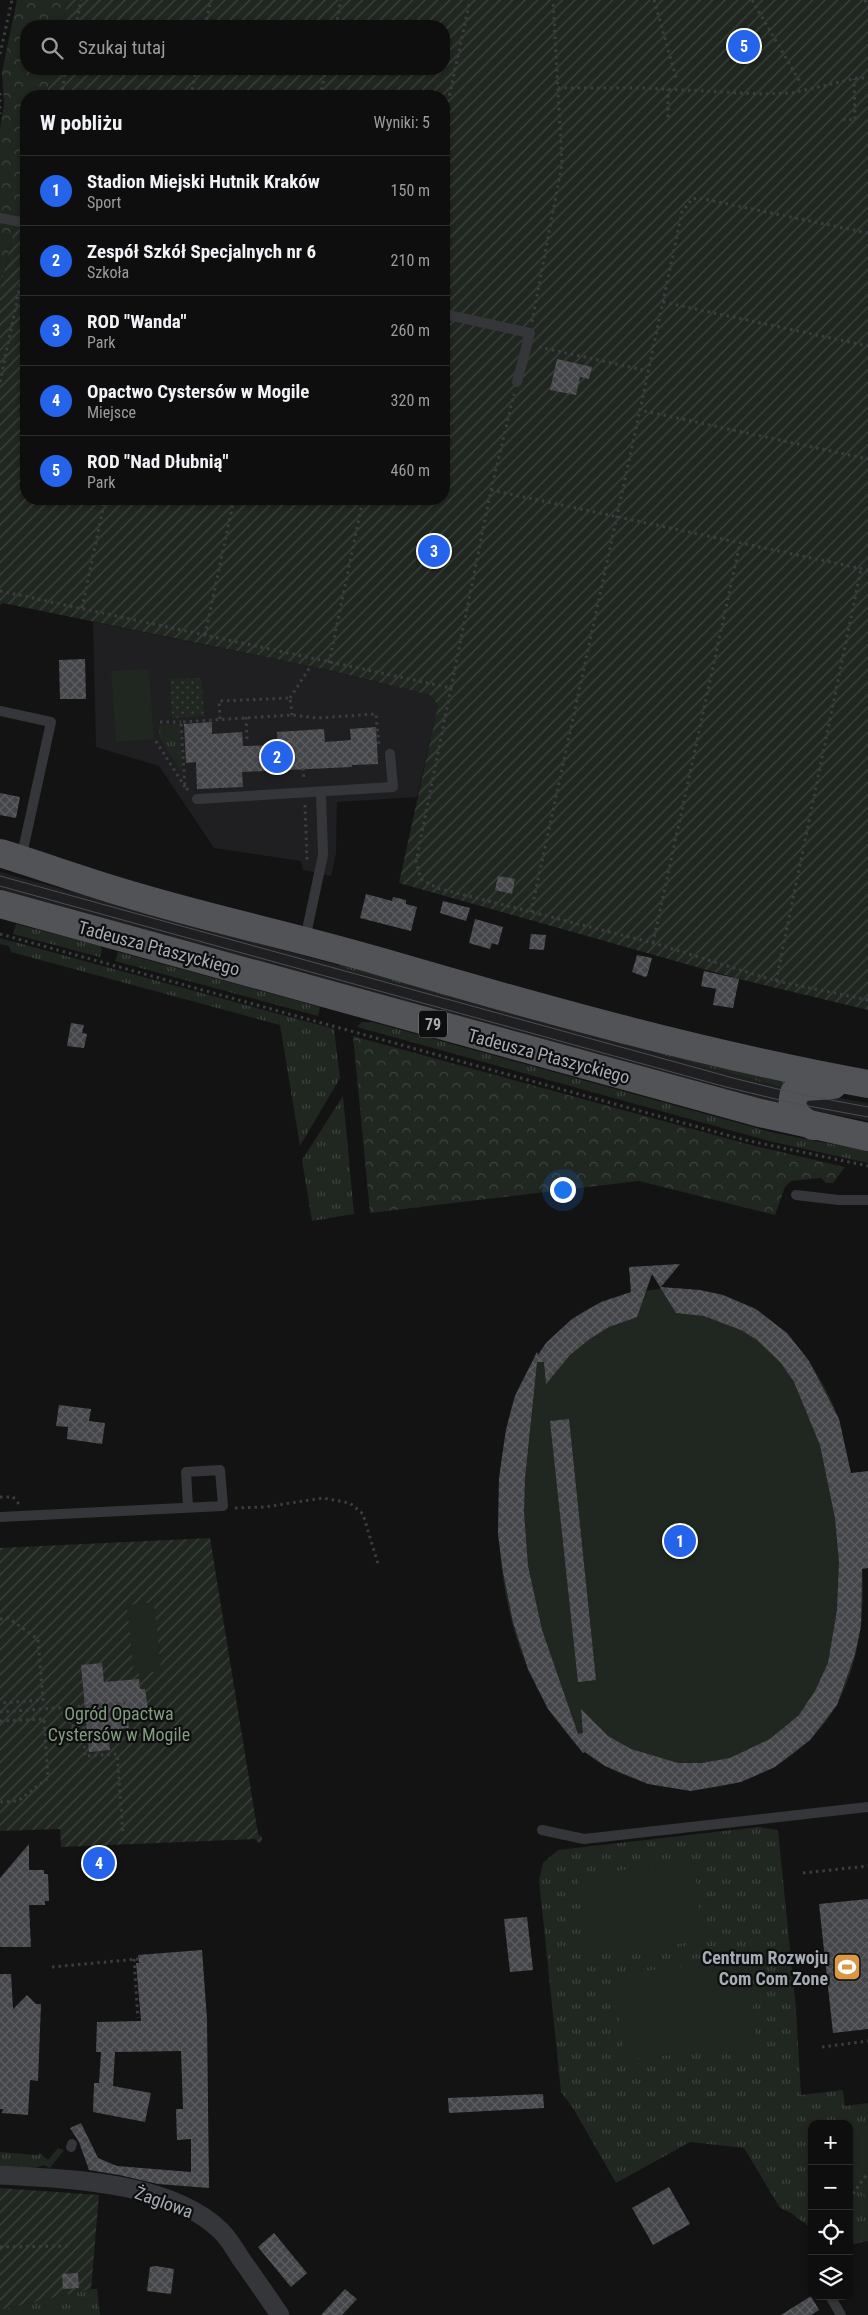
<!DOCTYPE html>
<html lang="pl">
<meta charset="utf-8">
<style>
body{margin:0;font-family:"Roboto Condensed",sans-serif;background:#171718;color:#f1f3f6}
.controls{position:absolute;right:15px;bottom:15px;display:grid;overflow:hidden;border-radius:10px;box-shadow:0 1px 4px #0004}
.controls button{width:45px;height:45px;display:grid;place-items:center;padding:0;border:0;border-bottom:1px solid #2e2e2f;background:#0e0e0f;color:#f1f3f6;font:25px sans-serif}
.you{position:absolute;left:562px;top:1189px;width:18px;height:18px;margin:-12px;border:4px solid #fff;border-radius:50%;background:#1a73e8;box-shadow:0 0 0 8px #1a73e833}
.badge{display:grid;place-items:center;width:32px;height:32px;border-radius:50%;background:#2563eb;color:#fff;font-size:16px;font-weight:700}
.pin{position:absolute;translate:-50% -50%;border:2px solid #fff;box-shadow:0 1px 5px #0006}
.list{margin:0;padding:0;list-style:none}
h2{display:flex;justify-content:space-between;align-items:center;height:65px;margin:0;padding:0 20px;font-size:21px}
h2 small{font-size:16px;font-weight:400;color:#9b9c9e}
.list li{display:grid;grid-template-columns:32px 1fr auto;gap:15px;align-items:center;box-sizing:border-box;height:70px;padding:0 20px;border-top:1px solid #2e2e2f}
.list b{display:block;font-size:19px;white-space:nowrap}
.list p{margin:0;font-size:16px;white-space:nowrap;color:#9b9c9e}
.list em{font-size:16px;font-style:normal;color:#9b9c9e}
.icon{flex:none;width:28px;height:28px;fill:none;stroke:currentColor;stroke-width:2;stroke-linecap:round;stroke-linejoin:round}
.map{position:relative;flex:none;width:868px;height:2315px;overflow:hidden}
.search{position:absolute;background:#0e0e0f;box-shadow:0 1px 4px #0004;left:20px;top:20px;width:430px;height:55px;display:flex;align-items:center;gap:12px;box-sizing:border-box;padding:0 18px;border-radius:20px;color:#9b9c9e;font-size:19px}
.panel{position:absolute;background:#0e0e0f;box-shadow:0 1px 4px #0004;left:20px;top:90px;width:430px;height:415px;border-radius:20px}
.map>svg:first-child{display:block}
.built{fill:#1f1f21}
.grass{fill:url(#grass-tufts)}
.forest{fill:url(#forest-crowns)}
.park{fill:url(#park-dots)}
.garden{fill:url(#garden-furrows)}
.pitch{fill:#202620}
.building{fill:url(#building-cross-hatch);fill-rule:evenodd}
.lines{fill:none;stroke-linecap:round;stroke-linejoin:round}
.path{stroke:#3b3d40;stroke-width:3;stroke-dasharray:2.5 4;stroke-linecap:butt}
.lane{stroke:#343639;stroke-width:10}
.street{stroke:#343639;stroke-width:19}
.primary{stroke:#515357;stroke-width:28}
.tram{stroke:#4c4e52;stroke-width:1}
.labels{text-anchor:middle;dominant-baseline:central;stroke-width:4.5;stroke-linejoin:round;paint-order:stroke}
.shield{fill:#0e0e0f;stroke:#787d82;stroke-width:1}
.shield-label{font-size:16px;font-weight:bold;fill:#a6acb3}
.street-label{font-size:18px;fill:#a6acb3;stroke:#0e0e0f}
.park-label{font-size:18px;fill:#819c7f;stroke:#0e0e0f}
.poi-label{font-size:18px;font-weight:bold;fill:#a6acb3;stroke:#0e0e0f;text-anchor:end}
</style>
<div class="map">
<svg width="868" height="2315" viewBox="0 0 868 2315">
<defs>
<pattern id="grass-tufts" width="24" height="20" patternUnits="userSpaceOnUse" patternTransform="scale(1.25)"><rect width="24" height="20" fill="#202620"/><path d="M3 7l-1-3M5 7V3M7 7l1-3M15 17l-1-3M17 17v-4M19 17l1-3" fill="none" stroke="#3d433e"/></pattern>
<pattern id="forest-crowns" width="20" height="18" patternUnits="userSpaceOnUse" patternTransform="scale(1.25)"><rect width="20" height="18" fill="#202620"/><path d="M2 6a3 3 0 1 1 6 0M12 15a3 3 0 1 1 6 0" fill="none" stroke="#3d433e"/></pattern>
<pattern id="park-dots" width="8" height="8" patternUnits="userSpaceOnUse" patternTransform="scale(1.25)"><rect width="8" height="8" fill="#202620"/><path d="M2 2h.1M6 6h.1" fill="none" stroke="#3d433e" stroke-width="1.8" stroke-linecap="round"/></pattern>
<pattern id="garden-furrows" width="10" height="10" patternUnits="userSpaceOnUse" patternTransform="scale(1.25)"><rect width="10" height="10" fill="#202620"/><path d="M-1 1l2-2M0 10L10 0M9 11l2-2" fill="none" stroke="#3d433e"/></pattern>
<pattern id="building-cross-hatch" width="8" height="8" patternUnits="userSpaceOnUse" patternTransform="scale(1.25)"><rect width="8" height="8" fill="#454649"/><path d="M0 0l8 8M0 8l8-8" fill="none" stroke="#5d5e61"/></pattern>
</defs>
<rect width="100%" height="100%" fill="#131314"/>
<path class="built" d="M 93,622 L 329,670 L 430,695 L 438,705 L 417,797 L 337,802 L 336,853 L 331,876 L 303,870 L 301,861 L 214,848 L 159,766 L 96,747 Z
M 0,872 L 780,1087 L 868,1103 L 868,1121 L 776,1103 L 0,890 Z"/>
<path class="grass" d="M 180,724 L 182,768 L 180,770 L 160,739 L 159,725 Z
M 16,924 L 100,946 L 102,950 L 100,957 L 13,934 Z
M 0,938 L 334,1029 L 340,1078 L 300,1146 L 280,1025 L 11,952 L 9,946 L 0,944 Z
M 118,952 L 320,1007 L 318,1016 L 115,961 Z
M 340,960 L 786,1078 L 784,1088 L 340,967 L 339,966 Z
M 362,1022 L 372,1022 L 775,1133 L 868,1151 L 868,1163 L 769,1141 L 357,1027 Z
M 343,1096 L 354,1214 L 312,1221 L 302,1160 Z
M 759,1827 L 778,1830 L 796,2009 L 801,2095 L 843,2090 L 845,2106 L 868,2103 L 868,2241 L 849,2245 L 849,2124 L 812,2124 L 812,2245 L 808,2226 L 791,2213 L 780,2208 L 744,2148 L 690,2142 L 616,2183 L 573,2108 L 561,2092 L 539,1880 L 543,1863 L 558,1850 Z
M 58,2148 L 64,2150 L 50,2168 L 44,2165 L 20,2173 L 0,2171 L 0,2152 L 37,2155 L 40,2153 L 48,2160 Z
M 91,2289 L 97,2289 L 100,2315 L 0,2315 L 0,2310 Z"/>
<path class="forest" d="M 17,0 L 68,0 L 62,26 L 26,26 L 26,69 L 52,69 L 46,96 L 26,96 L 26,180 L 0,289 L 0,128 L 4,104 L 2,72 Z
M 353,1036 L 751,1145 L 845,1167 L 833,1183 L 826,1183 L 821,1178 L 791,1181 L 785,1187 L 775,1215 L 639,1181 L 370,1213 Z"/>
<path class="park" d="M 201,678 L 204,716 L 172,718 L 170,679 Z"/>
<path class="garden" d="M 68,0 L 868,0 L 868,1010 L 739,979 L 399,883 L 438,705 L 430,695 L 329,670 L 3,603 L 0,605 L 0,289 L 26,180 L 26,499 L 444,499 L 444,96 L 46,96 L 52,69 L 444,69 L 444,26 L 62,26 Z
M 210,1538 L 258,1834 L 262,1837 L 262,1840 L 259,1843 L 255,1839 L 61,1847 L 60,1829 L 0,1831 L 0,1548 Z
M 0,2188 L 99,2195 L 91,2289 L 0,2310 Z"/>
<path class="pitch" d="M 149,669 L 154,739 L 116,742 L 111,671 Z
M 667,1288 C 695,1298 723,1309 751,1320 C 763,1324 781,1328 789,1336 C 808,1356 831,1394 839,1420 C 846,1444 847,1471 851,1496 C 855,1519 859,1542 862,1565 C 867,1627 854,1703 804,1745 C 767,1778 718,1795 669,1787 C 638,1783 605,1770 581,1749 C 574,1743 568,1735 563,1728 C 504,1654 491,1546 502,1455 C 505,1435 508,1413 516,1394 C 528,1365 546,1341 569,1322 C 597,1298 632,1292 667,1288 Z
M 154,1602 L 161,1671 L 134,1674 L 127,1605 Z
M 694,1862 L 703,1941 L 586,1954 L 578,1875 Z
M 748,1960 L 757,2046 L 624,2060 L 614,1974 Z
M 848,2116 L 868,2133 L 868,2198 L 849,2182 L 849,2124 L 841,2124 Z"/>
<path class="building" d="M 557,359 L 592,367 L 589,379 L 580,377 L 576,395 L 550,390 Z
M 85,659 L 86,699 L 60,699 L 59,660 Z
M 212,722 L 212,734 L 242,732 L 243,746 L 278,745 L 277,732 L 324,729 L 325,742 L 351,740 L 350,729 L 376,727 L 378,764 L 352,765 L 352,767 L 242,772 L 243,787 L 197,789 L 196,762 L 186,763 L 184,724 Z
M 0,793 L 20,797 L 16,818 L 0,815 Z
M 498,876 L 515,879 L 512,894 L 495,890 Z
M 366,894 L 392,901 L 393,897 L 406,900 L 406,904 L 417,907 L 411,931 L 360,918 Z
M 443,901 L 470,908 L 466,921 L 440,913 Z
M 475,919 L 503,927 L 498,945 L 492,943 L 490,949 L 469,943 Z
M 531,934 L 546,935 L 544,950 L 529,949 Z
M 637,955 L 652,958 L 647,976 L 645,977 L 632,972 Z
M 704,971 L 739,979 L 733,1008 L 713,1005 L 716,989 L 701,986 Z
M 71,1023 L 84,1025 L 82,1033 L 87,1034 L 84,1048 L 67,1046 Z
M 680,1264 L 661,1287 L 700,1290 L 723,1295 L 756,1309 L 787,1333 L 809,1361 L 839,1419 L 851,1473 L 868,1471 L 868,1568 L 862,1569 L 861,1626 L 855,1654 L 837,1705 L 810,1740 L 775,1767 L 741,1782 L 691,1791 L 648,1784 L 605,1766 L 585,1752 L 583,1753 L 548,1709 L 528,1669 L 513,1622 L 503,1572 L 498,1534 L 499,1478 L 506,1430 L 515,1396 L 537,1352 L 538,1355 L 546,1343 L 572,1319 L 601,1302 L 631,1292 L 629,1267 ZM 652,1274 L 676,1313 L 704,1316 L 741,1330 L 757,1340 L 781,1363 L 794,1382 L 820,1445 L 835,1518 L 839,1562 L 837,1610 L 828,1663 L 815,1691 L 799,1715 L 770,1739 L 730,1758 L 702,1763 L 678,1763 L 631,1749 L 608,1736 L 581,1709 L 583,1733 L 578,1734 L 542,1630 L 528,1566 L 524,1512 L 525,1478 L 537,1362 L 544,1362 L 546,1384 L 570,1355 L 591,1338 L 609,1327 L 637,1317 Z
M 59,1405 L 91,1409 L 89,1421 L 105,1423 L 102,1444 L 67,1439 L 68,1427 L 56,1426 Z
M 569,1419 L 596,1680 L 578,1682 L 550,1421 Z
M 102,1663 L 104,1682 L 139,1679 L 140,1689 L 145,1689 L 149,1715 L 128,1717 L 129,1728 L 108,1730 L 110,1750 L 89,1752 L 81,1665 Z
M 29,1844 L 29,1870 L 44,1870 L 44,1874 L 48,1874 L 49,1901 L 45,1901 L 45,1905 L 29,1905 L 31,1947 L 0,1947 L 0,1878 Z
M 868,1899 L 868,2029 L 833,2033 L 819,1904 Z
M 527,1917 L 533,1970 L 510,1972 L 504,1919 Z
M 202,1950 L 207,2019 L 209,2188 L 158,2184 L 119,2175 L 89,2170 L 79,2142 L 70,2128 L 81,2123 L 98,2158 L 112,2164 L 117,2166 L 191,2172 L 191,2139 L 177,2140 L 176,2109 L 183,2109 L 181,2051 L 115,2052 L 113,2086 L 151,2093 L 145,2122 L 93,2112 L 94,2083 L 99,2083 L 101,2052 L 96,2052 L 97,2022 L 141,2021 L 136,1963 L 139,1963 L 138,1955 Z
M 0,1974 L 11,1974 L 13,2009 L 27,1995 L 36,2004 L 41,2004 L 38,2081 L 30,2080 L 28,2115 L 2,2113 L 3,2109 L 0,2109 Z
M 543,2094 L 544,2108 L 449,2113 L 448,2098 Z
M 669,2187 L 690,2224 L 653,2245 L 632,2208 Z
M 274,2233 L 307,2273 L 291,2287 L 258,2247 Z
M 156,2266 L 174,2269 L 171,2294 L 147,2291 L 150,2267 Z
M 78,2273 L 79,2288 L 63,2289 L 62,2274 Z
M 345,2289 L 357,2299 L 342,2315 L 321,2315 Z
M 811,2296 L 819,2310 L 811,2315 L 781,2315 Z"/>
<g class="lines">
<path class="path" d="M 654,0 L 677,81
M 752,0 L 800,82
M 865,0 L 868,7
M 76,26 L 81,0
M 205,26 L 211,0
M 336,26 L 341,0
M 0,54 L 12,0
M 558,88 L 644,88 L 763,94 L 792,93 L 857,78 L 868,78
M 0,93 L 0,114
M 61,96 L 66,69
M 191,96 L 196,69
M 320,96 L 326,69
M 668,117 L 668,89
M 843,119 L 855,120 L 854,79
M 444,121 L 470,0
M 868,233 L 699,198 L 692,199 L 682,212 L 640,410 L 868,459
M 663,302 L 868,346
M 532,322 L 562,164 L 553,0
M 539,347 L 648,371
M 0,382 L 26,257
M 491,490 L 868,570
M 0,591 L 451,688 L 491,490 L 514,394
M 82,608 L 105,499
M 205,635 L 234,499
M 329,663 L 363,499
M 451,688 L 416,862 L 421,879 L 437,888 L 653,943 L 776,981 L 868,1000
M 290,698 L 310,667
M 246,717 L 247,739
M 220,719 L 219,701 L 290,698 L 292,715
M 160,722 L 181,722
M 156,741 L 185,787
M 303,768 L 304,781
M 188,790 L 185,787 L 181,722 L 292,715 L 317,718 L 376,714 L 379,747
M 305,805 L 307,861
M 531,912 L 640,410
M 0,934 L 745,1140 L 868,1166
M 653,943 L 740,543
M 776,981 L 861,569
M 0,1497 L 13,1497 L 19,1504
M 235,1508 L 265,1507 L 323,1498 L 350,1503 L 363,1514 L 378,1564
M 0,1619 L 8,1618 L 38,1639 L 43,1700 L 0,1703
M 69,1708 L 70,1726 L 83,1725 L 85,1756 L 117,1754 L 123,1833
M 0,1712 L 126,1703
M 0,1721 L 44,1719 L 48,1778 L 18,1801 L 0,1802
M 803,1873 L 868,1866
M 134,1959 L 138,2018
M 52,1967 L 138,1959
M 822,2047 L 868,2041
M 849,2199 L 868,2173
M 0,2247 L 69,2246"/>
<path class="lane" d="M 0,218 L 26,223
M 444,314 L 530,333 L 517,382
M 0,711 L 51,722 L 21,859
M 197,799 L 393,787 L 390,754
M 305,939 L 323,855 L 321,792
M 796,1195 L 839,1200 L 868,1200
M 0,1517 L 223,1506 L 220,1470 L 186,1472 L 188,1507
M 542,1830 L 584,1839 L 868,1807
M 71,2147 L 72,2144
M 830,2296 L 841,2315"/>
<path class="street" d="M 0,2175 C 67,2179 170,2181 221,2231 C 229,2239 235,2249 241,2259 C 254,2277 267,2296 280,2315"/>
<path class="primary" d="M 0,853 C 46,867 91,884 138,897 C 219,921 301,938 382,962 C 543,1009 703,1054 868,1084
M 0,904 L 760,1113 L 868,1137
M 813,1126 C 798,1119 789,1111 794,1093 L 805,1087 L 833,1085"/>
<path class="tram" d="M 0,876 L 737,1079 L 794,1093 L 868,1107
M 0,886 L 726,1087 L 792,1103 L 868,1117"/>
</g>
<defs>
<g id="stadium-square" transform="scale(1.4375)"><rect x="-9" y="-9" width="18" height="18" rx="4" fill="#db9744" stroke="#0e0e0f"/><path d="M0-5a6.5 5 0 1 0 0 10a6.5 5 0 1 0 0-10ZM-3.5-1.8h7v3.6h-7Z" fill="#fff"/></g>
</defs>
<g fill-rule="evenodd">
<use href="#stadium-square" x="847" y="1967"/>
</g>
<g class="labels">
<rect class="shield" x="419" y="1010.5" width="28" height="27" rx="4"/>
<g class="shield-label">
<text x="433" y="1024">79</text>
</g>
<g class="street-label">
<text transform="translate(159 948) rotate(15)">Tadeusza Ptaszyckiego</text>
<text transform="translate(549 1056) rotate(15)">Tadeusza Ptaszyckiego</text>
<text transform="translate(164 2202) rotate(20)">Żaglowa</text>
</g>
<g class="park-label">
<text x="119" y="1713">Ogród Opactwa<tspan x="119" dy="21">Cystersów w Mogile</tspan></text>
</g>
<g class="poi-label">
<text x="828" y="1957">Centrum Rozwoju<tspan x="828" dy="21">Com Com Zone</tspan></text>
</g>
</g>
</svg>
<div class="controls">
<button>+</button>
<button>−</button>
<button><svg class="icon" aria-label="locate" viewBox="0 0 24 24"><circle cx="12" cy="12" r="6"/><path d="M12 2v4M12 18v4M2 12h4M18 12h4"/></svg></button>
<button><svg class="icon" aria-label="layers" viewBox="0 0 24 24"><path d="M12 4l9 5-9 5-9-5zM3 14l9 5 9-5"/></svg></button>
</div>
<div class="you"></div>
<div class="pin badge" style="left:680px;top:1541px">1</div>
<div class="pin badge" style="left:277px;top:757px">2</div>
<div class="pin badge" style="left:434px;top:551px">3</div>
<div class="pin badge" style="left:99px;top:1863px">4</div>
<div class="pin badge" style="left:744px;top:46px">5</div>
<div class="search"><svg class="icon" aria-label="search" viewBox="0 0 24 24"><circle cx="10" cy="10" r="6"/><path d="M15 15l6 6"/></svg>Szukaj tutaj</div>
<section class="panel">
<h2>W pobliżu<small>Wyniki: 5</small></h2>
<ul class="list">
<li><span class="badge">1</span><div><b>Stadion Miejski Hutnik Kraków</b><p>Sport</p></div><em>150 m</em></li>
<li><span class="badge">2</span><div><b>Zespół Szkół Specjalnych nr 6</b><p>Szkoła</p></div><em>210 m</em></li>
<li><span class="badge">3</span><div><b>ROD &quot;Wanda&quot;</b><p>Park</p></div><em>260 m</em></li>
<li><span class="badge">4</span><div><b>Opactwo Cystersów w Mogile</b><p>Miejsce</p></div><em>320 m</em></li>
<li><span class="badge">5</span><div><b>ROD &quot;Nad Dłubnią&quot;</b><p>Park</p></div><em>460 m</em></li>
</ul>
</section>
</div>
